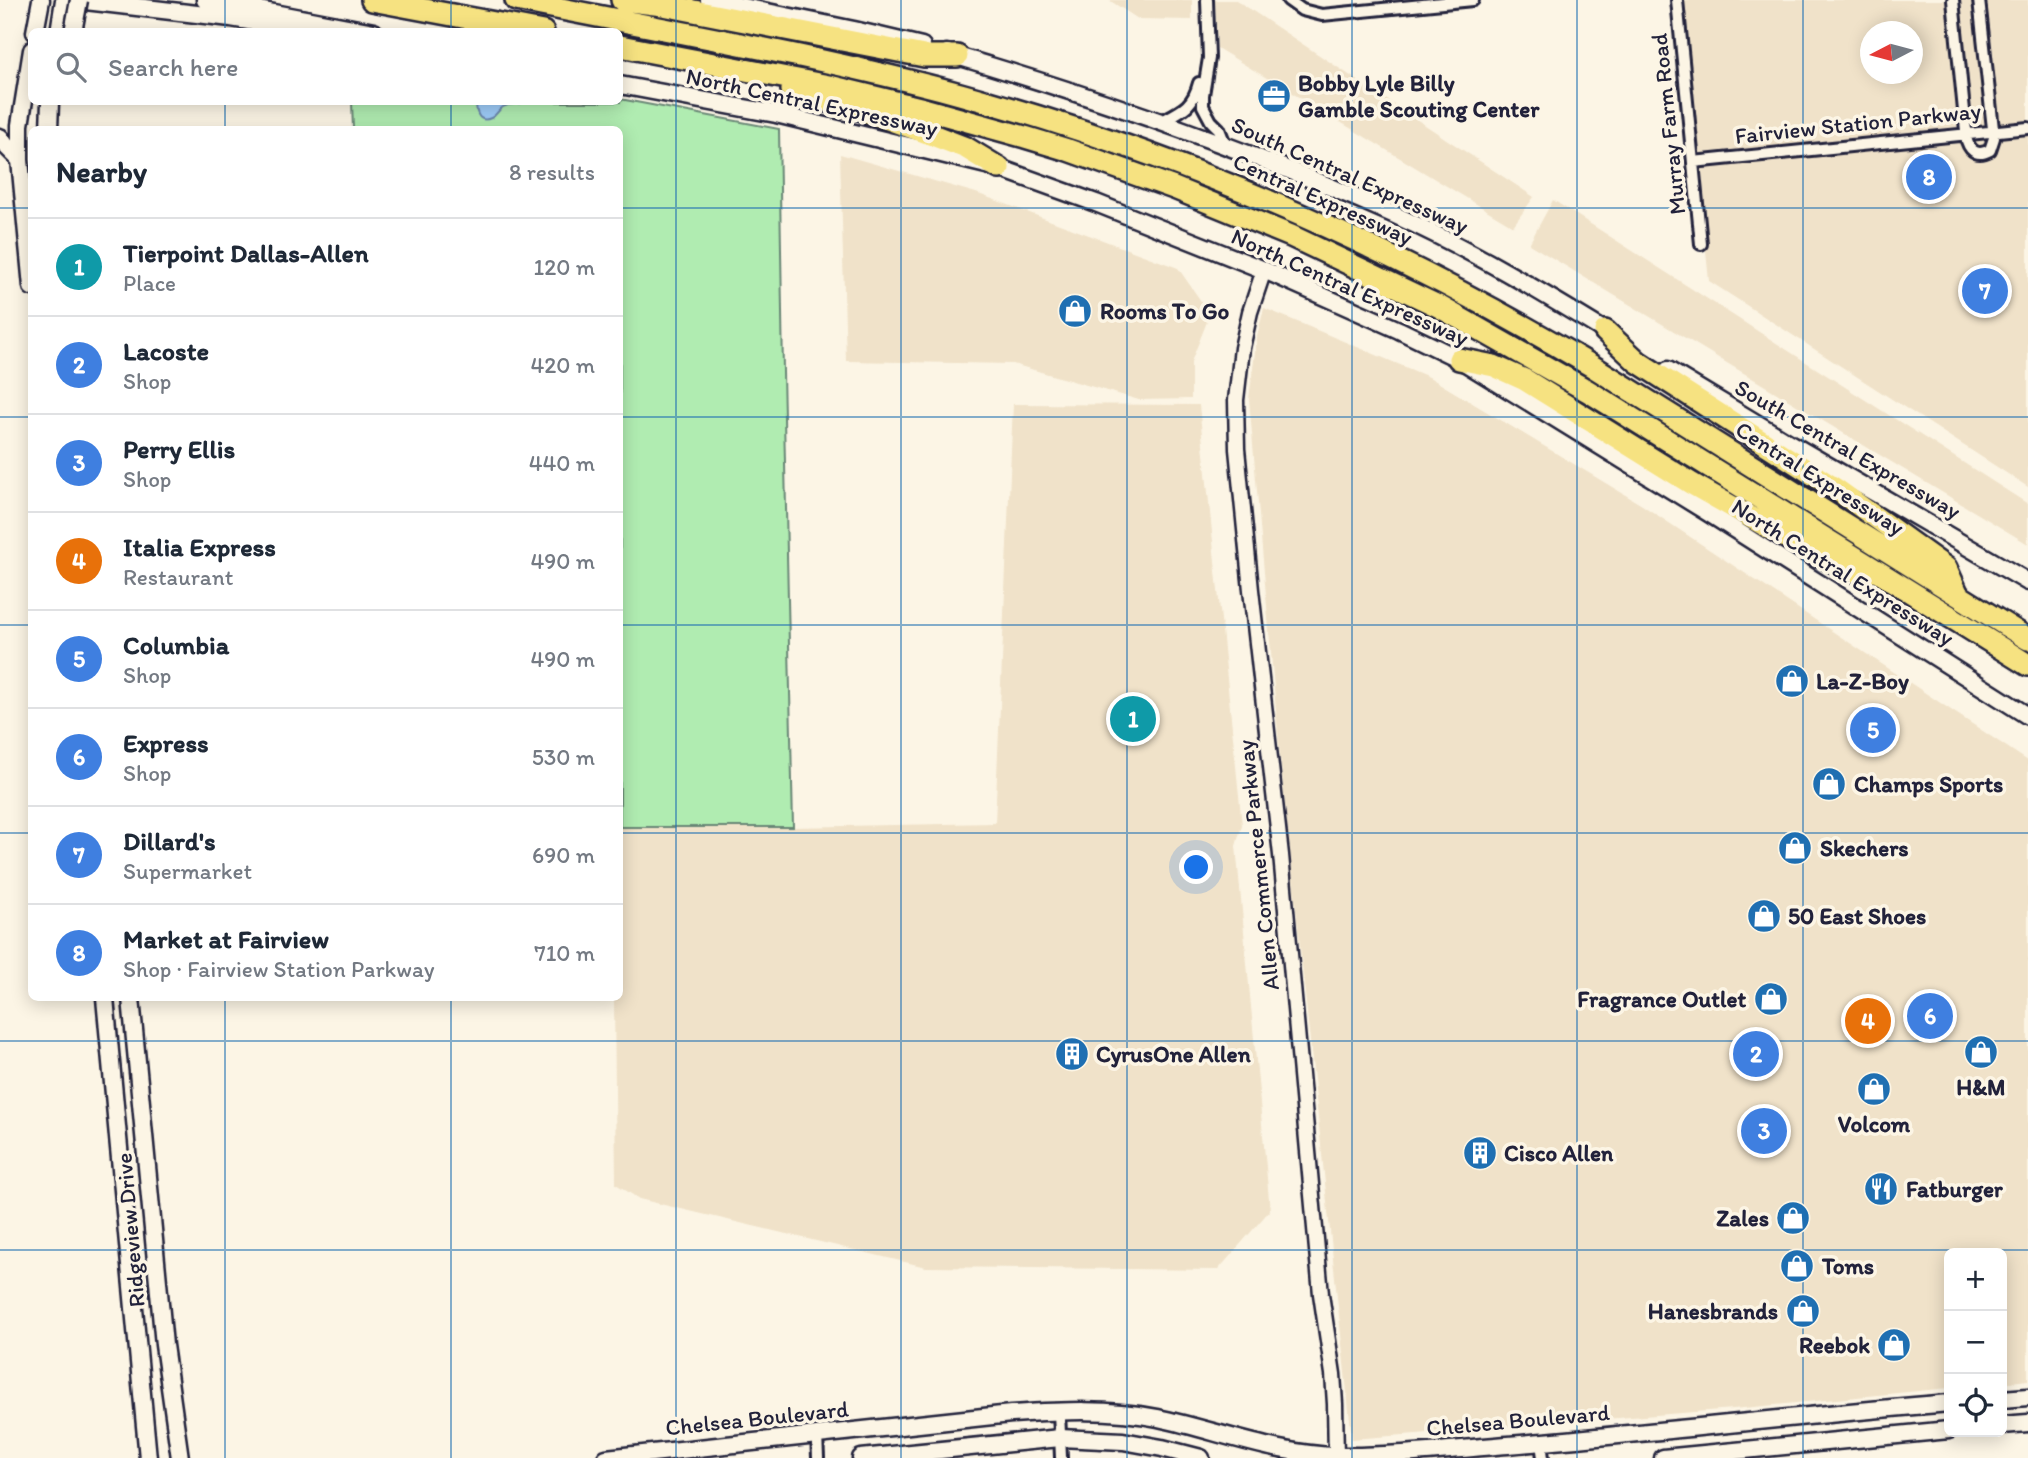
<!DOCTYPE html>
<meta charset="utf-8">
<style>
body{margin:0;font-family:Itim,sans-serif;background:#f6f6f7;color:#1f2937}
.controls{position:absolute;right:21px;bottom:21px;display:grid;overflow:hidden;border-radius:10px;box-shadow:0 4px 18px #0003}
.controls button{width:63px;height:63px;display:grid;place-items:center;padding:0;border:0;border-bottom:2px solid #e0e1e3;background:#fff;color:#1f2937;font:35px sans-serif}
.compass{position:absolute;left:1860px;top:21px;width:63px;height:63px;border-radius:50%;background:#fff;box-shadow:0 4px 18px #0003;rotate:264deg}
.you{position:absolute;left:1197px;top:868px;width:24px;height:24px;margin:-18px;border:5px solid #fff;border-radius:50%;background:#1a73e8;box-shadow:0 0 0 10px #1a73e833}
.badge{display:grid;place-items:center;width:46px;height:46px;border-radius:50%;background:#7c3aed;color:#fff;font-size:23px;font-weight:700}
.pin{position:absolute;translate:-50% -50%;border:4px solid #fff;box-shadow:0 2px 7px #0006}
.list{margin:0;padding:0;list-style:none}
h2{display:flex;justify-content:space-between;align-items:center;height:91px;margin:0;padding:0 28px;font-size:30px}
h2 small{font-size:23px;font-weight:400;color:#747a83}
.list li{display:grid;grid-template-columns:46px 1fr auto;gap:21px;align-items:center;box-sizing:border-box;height:98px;padding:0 28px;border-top:2px solid #e0e1e3}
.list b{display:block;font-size:26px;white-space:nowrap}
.list p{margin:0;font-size:23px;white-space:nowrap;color:#747a83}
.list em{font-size:23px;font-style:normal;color:#747a83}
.icon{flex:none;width:38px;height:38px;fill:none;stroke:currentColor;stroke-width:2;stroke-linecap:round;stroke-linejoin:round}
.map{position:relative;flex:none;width:2028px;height:1458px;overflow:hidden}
.search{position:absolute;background:#fff;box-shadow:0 4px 18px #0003;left:28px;top:28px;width:595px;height:77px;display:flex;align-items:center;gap:18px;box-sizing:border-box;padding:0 24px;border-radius:10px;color:#747a83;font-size:26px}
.panel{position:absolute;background:#fff;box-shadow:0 4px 18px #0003;left:28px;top:126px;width:595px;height:875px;border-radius:10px}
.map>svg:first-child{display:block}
.built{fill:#f0e2c9;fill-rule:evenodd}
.green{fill:#b0ecb1;stroke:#698776;stroke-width:2}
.water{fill:#9eccf9;stroke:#6c88ad;stroke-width:2}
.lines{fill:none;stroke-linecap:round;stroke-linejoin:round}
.minor-casing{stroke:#22223b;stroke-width:16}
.tertiary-casing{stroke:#22223b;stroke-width:19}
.secondary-casing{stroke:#22223b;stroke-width:21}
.motorway-casing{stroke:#22223b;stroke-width:26}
.minor{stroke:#fcf5e5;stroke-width:10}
.tertiary{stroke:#fcf5e5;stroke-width:14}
.secondary{stroke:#fcf5e5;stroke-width:16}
.motorway{stroke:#f6e281;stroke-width:21}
.secondary-bridge-casing{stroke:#22223b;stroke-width:21;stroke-linecap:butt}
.secondary-bridge{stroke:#fcf5e5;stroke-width:16}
.grid{fill:none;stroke:#1f6fb2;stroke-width:2;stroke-opacity:0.55}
.labels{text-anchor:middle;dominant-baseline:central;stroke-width:7;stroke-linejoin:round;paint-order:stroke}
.poi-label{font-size:23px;font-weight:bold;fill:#22223b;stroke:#fcf5e5;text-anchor:start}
.street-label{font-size:23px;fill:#22223b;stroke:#fcf5e5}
</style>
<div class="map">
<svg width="2028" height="1458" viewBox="0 0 2028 1458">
<rect width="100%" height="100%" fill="#fcf5e5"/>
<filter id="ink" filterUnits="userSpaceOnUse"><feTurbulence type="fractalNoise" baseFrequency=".0143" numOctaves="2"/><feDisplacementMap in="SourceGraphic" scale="14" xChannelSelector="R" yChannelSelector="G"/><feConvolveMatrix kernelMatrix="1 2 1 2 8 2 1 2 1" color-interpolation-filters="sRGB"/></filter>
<g filter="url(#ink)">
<path class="built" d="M 1109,0 L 1192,0 L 1192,20 L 1138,19 Z
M 1215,0 L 1236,0 L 1534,197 L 1513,226 L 1217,48 Z
M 1681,0 L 2028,0 L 2028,487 L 1709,281 ZM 1870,32 L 1912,32 L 1912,74 L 1870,74 Z
M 840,154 L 976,193 L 1178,268 L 1210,314 L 1191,362 L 1191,399 L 1139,400 L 1013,364 L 846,361 Z
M 1553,200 L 2028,504 L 2028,544 L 1529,244 Z
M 1264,308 L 1429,377 L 1642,505 L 2028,761 L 2028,1380 L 2002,1383 L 2002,1253 L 1949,1253 L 1949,1388 L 1733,1409 L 1352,1439 L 1280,757 L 1249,399 L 1257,337 Z
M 1013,404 L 1199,405 L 1242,825 L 1236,846 L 1270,1210 L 1218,1270 L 926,1267 L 639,1199 L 616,1184 L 614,998 L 620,998 L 620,827 L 793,827 L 995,823 Z"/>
<path class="green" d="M 620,99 L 779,129 L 783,372 L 793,827 L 620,827 L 620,130 L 353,129 L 352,102 L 620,102 Z"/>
<path class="water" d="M 477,102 L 525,102 C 518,105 510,103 503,107 C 498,110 496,116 491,118 C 478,124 475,110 477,102 Z"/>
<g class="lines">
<g class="minor-casing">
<path id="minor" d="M 1207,0 L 1209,58 L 1203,95 L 1203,106 L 1211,121 L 1219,129 L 1225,144
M 1288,0 L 1302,10 L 1322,15 L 1473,0
M 1677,0 L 1701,244
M 1953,0 L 1967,141 C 1971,153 1979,156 1990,150 L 1994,138 L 1979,0
M 1162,121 C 1183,110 1193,106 1199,83
M 1693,162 L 2028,128
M 1059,1411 L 1061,1458
M 817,1435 L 818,1458
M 1541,1442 L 1543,1458"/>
</g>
<g class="tertiary-casing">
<path id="tertiary" d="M 1264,270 L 1250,312 L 1242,348 L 1236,400 L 1237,449 L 1251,590 L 1281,855 L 1321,1294 L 1333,1374 L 1335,1404 L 1336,1458"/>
</g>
<g class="secondary-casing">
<path id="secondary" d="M 77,0 L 231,18 L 314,32
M 205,0 L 374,32
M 709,0 L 854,30 L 922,46
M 35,32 L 41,0
M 59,32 L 64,0
M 32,50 L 20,125 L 20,160 L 32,287
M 947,53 C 1100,98 1250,150 1395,215 C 1470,249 1543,293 1613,336
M 620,85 L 776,114 L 999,168 L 1096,203 L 1264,270 L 1399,330 L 1459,359 L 1707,512 L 2028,716
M 49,130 L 50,102
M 0,137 L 6,146 L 20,160
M 1668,370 L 1786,441 L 2028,582
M 105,998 L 148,1458
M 131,998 L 164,1345 L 180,1458
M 2002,1399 L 2028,1397
M 2002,1425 L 2028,1423
M 606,1458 L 1011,1414 C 1061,1411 1109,1408 1158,1418 C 1219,1431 1276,1455 1339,1456 C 1395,1457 1452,1449 1508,1445 C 1655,1433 1802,1415 1949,1403
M 861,1458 L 1060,1438 L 1123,1441 L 1162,1448 L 1201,1458
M 1663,1458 L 1949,1430"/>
</g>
<g class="motorway-casing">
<path id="motorway" d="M 372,0 L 543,32
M 516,0 C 664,30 814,55 960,94 C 1183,155 1395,248 1592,366 L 2028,639
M 622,0 L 663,5 L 924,56 L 957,56
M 620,46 L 829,86 L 924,109 L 1025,137 L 1068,150 L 1174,188 L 1291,236 L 1440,307 L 1588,391 L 2028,665
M 792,90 L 804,95 L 857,108 L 922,131 L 966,148 L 999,168
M 1605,331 L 1638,362 L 1836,489 L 1946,568 L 1958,595
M 1459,359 L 1494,366 L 1525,380 L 1692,484 L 1812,552 L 1865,576"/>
</g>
<use href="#minor" class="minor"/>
<use href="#tertiary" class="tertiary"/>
<use href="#secondary" class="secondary"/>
<use href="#motorway" class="motorway"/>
<g class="secondary-bridge-casing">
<path id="secondary-bridge" d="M 73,32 L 79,0"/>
</g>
<use href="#secondary-bridge" class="secondary-bridge"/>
</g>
</g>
<path class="grid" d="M 225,0 L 225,32M 451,0 L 451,32M 676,0 L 676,1458M 901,0 L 901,1458M 1127,0 L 1127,1458M 1352,0 L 1352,1458M 1577,0 L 1577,1458M 1803,0 L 1803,1458M 225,102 L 225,130M 451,102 L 451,130M 0,208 L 32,208M 620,208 L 2028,208M 0,417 L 32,417M 620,417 L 2028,417M 0,625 L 32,625M 620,625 L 2028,625M 0,833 L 32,833M 620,833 L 2028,833M 225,998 L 225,1458M 451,998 L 451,1458M 0,1041 L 2028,1041M 0,1250 L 2028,1250"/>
<defs>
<g id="office-disc" transform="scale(1.75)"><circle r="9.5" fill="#1f6fb2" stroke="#fcf5e5"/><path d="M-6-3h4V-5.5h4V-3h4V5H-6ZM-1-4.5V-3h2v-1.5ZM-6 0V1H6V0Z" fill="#fff"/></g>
<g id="shop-disc" transform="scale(1.75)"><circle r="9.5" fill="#1f6fb2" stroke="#fcf5e5"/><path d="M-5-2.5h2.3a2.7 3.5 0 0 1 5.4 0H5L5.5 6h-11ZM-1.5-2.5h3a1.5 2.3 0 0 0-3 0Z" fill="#fff"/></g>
<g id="building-disc" transform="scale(1.75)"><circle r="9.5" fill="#1f6fb2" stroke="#fcf5e5"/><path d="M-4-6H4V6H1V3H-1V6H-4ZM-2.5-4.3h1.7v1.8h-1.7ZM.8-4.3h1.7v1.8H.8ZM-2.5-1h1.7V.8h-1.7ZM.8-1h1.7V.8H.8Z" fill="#fff"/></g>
<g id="restaurant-disc" transform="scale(1.75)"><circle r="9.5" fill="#1f6fb2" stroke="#fcf5e5"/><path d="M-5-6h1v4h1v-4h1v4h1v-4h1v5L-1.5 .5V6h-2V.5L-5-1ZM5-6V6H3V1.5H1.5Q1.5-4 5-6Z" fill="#fff"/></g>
</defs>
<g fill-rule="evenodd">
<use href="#office-disc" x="1274" y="96"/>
<use href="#shop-disc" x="1075" y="311"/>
<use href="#shop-disc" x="1792" y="681"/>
<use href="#shop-disc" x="1829" y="784"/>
<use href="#shop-disc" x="1795" y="848"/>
<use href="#shop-disc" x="1764" y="916"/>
<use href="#shop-disc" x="1771" y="999"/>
<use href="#shop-disc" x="1981" y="1052"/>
<use href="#building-disc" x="1072" y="1054"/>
<use href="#shop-disc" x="1874" y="1089"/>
<use href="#building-disc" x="1480" y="1153"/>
<use href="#restaurant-disc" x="1881" y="1189"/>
<use href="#shop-disc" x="1793" y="1218"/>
<use href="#shop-disc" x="1797" y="1266"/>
<use href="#shop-disc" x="1803" y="1311"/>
<use href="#shop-disc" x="1894" y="1345"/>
</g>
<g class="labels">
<g class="poi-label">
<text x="1298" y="83">Bobby Lyle Billy<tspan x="1298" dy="26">Gamble Scouting Center</tspan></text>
<text x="1100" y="311">Rooms To Go</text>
<text x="1816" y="681">La-Z-Boy</text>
<text x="1854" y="784">Champs Sports</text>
<text x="1820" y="848">Skechers</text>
<text x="1788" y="916">50 East Shoes</text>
<text x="1746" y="999" text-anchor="end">Fragrance Outlet</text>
<text x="1096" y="1054">CyrusOne Allen</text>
<text x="1981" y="1087" text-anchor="middle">H&amp;M</text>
<text x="1874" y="1124" text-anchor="middle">Volcom</text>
<text x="1504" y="1153">Cisco Allen</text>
<text x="1906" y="1189">Fatburger</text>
<text x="1769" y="1218" text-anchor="end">Zales</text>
<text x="1822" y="1266">Toms</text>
<text x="1778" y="1311" text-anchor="end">Hanesbrands</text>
<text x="1870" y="1345" text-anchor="end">Reebok</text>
</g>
<g class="street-label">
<text transform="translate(812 102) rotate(12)">North Central Expressway</text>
<text transform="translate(1858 123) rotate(-6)">Fairview Station Parkway</text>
<text transform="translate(1668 124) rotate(-96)">Murray Farm Road</text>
<text transform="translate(1350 175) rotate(24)">South Central Expressway</text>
<text transform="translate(1323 199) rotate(24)">Central Expressway</text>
<text transform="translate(1350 287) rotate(24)">North Central Expressway</text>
<text transform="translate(1848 449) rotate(30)">South Central Expressway</text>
<text transform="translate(1820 478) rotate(32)">Central Expressway</text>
<text transform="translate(1843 572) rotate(32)">North Central Expressway</text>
<text transform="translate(1258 865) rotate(-96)">Allen Commerce Parkway</text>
<text transform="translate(130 1230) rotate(-95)">Ridgeview Drive</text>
<text transform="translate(757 1418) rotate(-6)">Chelsea Boulevard</text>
<text transform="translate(1518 1420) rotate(-5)">Chelsea Boulevard</text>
</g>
</g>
</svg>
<div class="controls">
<button>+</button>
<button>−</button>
<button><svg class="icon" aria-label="locate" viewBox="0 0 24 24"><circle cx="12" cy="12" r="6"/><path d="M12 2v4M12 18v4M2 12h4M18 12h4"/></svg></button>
</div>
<svg class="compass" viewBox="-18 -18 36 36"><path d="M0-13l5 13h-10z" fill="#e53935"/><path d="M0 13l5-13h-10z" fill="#747a83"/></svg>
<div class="you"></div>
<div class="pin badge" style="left:1133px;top:719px;background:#0f9aa8">1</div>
<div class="pin badge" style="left:1756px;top:1054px;background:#3f7fe0">2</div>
<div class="pin badge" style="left:1764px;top:1131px;background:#3f7fe0">3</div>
<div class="pin badge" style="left:1868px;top:1021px;background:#e8710a">4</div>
<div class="pin badge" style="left:1873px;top:730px;background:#3f7fe0">5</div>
<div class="pin badge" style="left:1930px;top:1016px;background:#3f7fe0">6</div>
<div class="pin badge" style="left:1985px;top:291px;background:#3f7fe0">7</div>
<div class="pin badge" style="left:1929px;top:177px;background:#3f7fe0">8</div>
<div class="search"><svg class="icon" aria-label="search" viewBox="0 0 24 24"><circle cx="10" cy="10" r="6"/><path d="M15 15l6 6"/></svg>Search here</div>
<section class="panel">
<h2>Nearby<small>8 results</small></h2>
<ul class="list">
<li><span class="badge" style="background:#0f9aa8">1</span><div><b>Tierpoint Dallas-Allen</b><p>Place</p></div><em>120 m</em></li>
<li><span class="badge" style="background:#3f7fe0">2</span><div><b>Lacoste</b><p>Shop</p></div><em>420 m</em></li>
<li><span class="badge" style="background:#3f7fe0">3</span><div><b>Perry Ellis</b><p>Shop</p></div><em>440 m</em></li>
<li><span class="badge" style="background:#e8710a">4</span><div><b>Italia Express</b><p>Restaurant</p></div><em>490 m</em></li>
<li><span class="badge" style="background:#3f7fe0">5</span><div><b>Columbia</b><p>Shop</p></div><em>490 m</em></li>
<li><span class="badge" style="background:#3f7fe0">6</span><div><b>Express</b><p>Shop</p></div><em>530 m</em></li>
<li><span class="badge" style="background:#3f7fe0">7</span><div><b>Dillard's</b><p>Supermarket</p></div><em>690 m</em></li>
<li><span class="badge" style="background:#3f7fe0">8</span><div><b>Market at Fairview</b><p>Shop · Fairview Station Parkway</p></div><em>710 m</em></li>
</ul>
</section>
</div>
